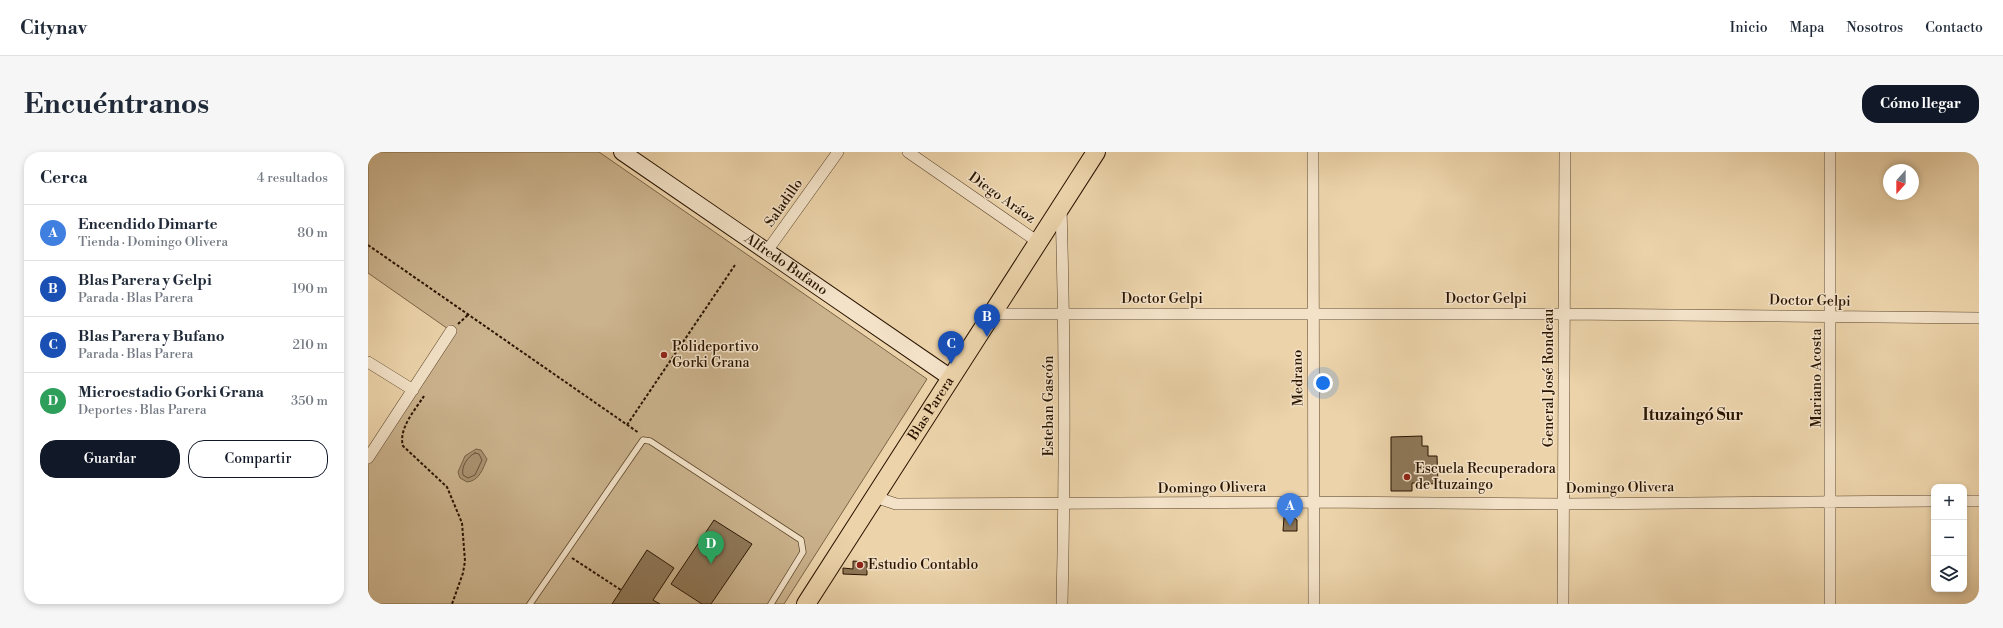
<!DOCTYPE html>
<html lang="es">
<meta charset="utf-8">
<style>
body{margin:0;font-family:"Libre Bodoni",serif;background:#f6f6f7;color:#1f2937}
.controls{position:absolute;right:12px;bottom:12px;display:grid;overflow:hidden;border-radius:8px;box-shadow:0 2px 6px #0003}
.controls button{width:36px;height:36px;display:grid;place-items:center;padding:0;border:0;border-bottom:1px solid #e0e1e3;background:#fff;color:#1f2937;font:20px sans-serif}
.compass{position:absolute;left:1515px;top:12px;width:36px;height:36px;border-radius:50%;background:#fff;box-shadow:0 2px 6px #0003;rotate:201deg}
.you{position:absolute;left:955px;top:231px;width:14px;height:14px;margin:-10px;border:3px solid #fff;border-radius:50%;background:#1a73e8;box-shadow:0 0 0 6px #1a73e833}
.badge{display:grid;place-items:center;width:26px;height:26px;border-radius:50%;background:#111827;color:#fff;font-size:13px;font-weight:700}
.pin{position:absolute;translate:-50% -33px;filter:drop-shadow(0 1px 2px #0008)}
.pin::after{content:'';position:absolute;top:21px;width:14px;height:12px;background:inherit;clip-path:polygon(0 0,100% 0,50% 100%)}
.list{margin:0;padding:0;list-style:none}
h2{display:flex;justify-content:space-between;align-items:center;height:52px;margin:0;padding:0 16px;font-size:17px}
h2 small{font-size:13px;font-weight:400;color:#747a83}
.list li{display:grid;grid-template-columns:26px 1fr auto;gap:12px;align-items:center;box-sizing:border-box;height:56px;padding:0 16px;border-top:1px solid #e0e1e3}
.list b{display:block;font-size:15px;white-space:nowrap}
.list p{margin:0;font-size:13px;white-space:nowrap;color:#747a83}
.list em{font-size:13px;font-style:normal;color:#747a83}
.actions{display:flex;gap:8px;padding:12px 16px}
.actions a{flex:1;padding:9px 0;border:1px solid #111827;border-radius:16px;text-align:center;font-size:14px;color:#111827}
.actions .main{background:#111827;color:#fff}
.icon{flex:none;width:22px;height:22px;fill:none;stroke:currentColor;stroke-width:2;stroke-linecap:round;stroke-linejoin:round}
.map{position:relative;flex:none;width:1611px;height:452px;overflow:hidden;border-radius:16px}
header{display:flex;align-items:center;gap:24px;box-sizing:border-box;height:56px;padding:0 20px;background:#fff;border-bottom:1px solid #e0e1e3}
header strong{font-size:19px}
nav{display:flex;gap:22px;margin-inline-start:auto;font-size:14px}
.intro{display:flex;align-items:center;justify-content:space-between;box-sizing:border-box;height:96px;padding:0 24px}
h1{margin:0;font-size:28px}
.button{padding:10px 18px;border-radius:16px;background:#111827;color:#fff;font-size:14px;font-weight:700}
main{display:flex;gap:24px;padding:0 24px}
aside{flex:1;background:#fff;border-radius:16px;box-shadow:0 2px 6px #0003}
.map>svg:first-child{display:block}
.green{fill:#cbb38d;stroke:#7a6446}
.water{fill:#aa9270;stroke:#766043}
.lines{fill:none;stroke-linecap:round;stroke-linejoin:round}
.shore{stroke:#6a5338;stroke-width:1}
.building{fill:#8e7758;stroke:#291400}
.lane-casing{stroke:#5a442a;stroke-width:7}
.street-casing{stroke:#5a442a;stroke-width:12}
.secondary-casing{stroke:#291400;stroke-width:18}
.primary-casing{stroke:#291400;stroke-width:20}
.path{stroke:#291400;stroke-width:2;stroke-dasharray:3 2;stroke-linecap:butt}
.lane{stroke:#f3e2c8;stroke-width:5.5}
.street{stroke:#f3e2c8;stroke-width:11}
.secondary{stroke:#f3e2c8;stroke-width:16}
.primary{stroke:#ecd3aa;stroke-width:18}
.poi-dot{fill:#8f2418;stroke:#f3e2c8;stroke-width:1.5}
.labels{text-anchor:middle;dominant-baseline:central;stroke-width:3;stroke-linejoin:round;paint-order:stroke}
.street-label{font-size:14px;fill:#291400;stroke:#f3e2c8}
.poi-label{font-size:14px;fill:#291400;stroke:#f3e2c8;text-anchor:start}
.quarter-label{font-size:16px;font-weight:bold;fill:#291400;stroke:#f3e2c8}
</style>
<header>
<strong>Citynav</strong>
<nav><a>Inicio</a><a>Mapa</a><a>Nosotros</a><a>Contacto</a></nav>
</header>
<div class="intro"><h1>Encuéntranos</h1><a class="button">Cómo llegar</a></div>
<main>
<aside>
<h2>Cerca<small>4 resultados</small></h2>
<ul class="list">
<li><span class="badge" style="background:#3f7fe0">A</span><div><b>Encendido Dimarte</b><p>Tienda · Domingo Olivera</p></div><em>80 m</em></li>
<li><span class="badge" style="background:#1a4fb4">B</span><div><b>Blas Parera y Gelpi</b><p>Parada · Blas Parera</p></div><em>190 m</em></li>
<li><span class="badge" style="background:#1a4fb4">C</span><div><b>Blas Parera y Bufano</b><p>Parada · Blas Parera</p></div><em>210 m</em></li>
<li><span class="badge" style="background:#2e9e5b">D</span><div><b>Microestadio Gorki Grana</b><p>Deportes · Blas Parera</p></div><em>350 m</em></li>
</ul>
<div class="actions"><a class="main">Guardar</a><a>Compartir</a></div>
</aside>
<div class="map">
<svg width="1611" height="452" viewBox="0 0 1611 452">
<rect width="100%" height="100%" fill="#ecd3aa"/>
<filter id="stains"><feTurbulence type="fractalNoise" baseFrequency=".005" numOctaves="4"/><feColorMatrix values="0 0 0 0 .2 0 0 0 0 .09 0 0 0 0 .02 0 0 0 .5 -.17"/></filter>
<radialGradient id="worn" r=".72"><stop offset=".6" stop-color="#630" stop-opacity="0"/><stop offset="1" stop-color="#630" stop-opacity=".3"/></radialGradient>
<path class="green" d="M 0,0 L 231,0 L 559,227 L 416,452 L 8,452 L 0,447 L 0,307 L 83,179 L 0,121 Z"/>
<path class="water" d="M 108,297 L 113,298 L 119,307 C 115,317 111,329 99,330 L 92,326 L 90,320 L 97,304 Z"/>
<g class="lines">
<path class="shore" d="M 107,301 L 111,302 L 114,308 L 107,323 L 100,326 L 95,323 C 93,315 99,305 107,301 Z"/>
</g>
<path class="building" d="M 1054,284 L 1054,294 L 1060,294 L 1060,304 L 1069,304 L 1070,332 L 1044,331 L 1044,339 L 1023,339 L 1023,285 Z
M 916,365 L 925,365 L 929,368 L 929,379 L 915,379 Z
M 346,368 L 384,392 L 343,452 L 334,452 L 303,432 Z
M 279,398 L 306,416 L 285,448 L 292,452 L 244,452 Z
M 485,409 L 499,410 L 499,423 L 475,422 L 475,416 L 485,417 Z"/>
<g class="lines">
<g class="lane-casing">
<path id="lane" d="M 162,452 L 275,288 L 282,289 L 433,388 L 435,400 L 403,452"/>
</g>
<g class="street-casing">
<path id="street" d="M 540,0 L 670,90
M 945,0 L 946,452
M 693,57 C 697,188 697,320 694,452
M 399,99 L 470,0
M 624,162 L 1196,162 L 1611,166
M 0,210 L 45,238
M 0,306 L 83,179
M 507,345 L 528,352 L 947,350 L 1196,352 L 1566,349
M 1596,349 L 1611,349
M 1195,452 L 1197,0
M 1462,452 L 1462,0"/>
</g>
<g class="secondary-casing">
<g id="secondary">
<path id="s1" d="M 254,0 L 583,226"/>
</g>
</g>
<g class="primary-casing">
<g id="primary">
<path id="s2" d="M 438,452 L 728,0"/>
</g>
</g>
<path class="path" d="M 0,93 L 271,281
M 90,172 L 101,162
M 56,244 C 47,258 30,277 35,294 L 79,335 L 94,371 L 97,409 L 95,421 L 84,452
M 259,273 L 367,113
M 204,406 L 253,438"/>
<use href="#lane" class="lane"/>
<use href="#street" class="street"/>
<use href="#secondary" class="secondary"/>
<use href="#primary" class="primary"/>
</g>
<g class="poi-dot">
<circle cx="296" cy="203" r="4"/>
<circle cx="1039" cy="325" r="4"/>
<circle cx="492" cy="413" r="4"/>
</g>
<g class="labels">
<g class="street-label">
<text transform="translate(634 46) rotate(35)">Diego Aráoz</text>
<text transform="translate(416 51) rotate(-55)">Saladillo</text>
<text stroke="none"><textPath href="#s1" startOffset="199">Alfredo Bufano</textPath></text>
<text x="794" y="147">Doctor Gelpi</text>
<text x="1118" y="147">Doctor Gelpi</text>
<text transform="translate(1442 149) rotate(1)">Doctor Gelpi</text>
<text transform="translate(930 226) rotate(-91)">Medrano</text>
<text transform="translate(1181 226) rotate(-90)">General José Rondeau</text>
<text transform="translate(1449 226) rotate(-90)">Mariano Acosta</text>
<text transform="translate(681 254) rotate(-90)">Esteban Gascón</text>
<text stroke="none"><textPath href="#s2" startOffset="232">Blas Parera</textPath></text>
<text transform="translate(844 336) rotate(-1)">Domingo Olivera</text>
<text transform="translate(1252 336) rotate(-1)">Domingo Olivera</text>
</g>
<g class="poi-label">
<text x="304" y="195">Polideportivo<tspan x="304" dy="16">Gorki Grana</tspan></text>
<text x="1047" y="317">Escuela Recuperadora<tspan x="1047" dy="16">de Ituzaingo</tspan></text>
<text x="500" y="413">Estudio Contablo</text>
</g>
<g class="quarter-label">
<text x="1325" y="263">Ituzaingó Sur</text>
</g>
</g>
<rect width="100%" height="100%" filter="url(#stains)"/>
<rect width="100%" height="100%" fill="url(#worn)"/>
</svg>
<div class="controls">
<button>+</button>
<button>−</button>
<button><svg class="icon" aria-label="layers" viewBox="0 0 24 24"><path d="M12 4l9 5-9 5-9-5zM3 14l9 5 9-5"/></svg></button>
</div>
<svg class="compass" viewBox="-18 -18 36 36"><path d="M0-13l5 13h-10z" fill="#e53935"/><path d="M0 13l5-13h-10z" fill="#747a83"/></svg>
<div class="you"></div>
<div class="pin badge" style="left:922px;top:374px;background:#3f7fe0">A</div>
<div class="pin badge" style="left:619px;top:185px;background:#1a4fb4">B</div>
<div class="pin badge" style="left:583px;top:212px;background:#1a4fb4">C</div>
<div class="pin badge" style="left:343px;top:412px;background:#2e9e5b">D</div>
</div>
</main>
